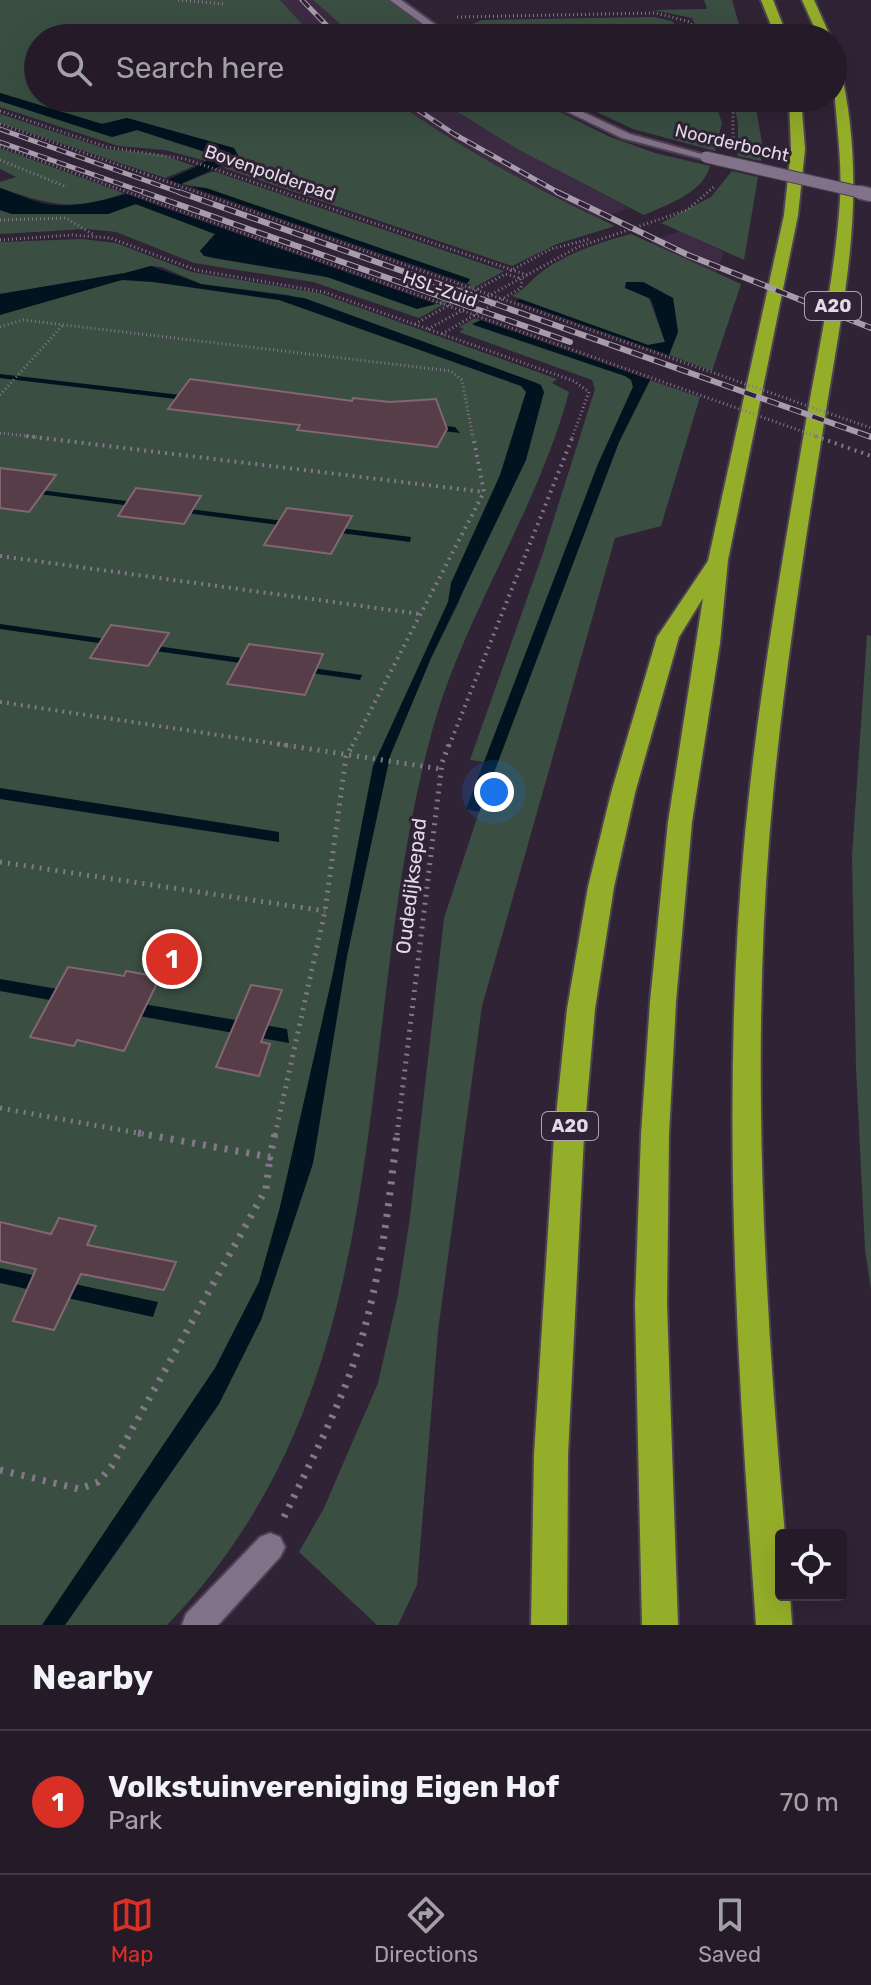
<!DOCTYPE html>
<style>
body{margin:0;font-family:Rubik,sans-serif;background:#312734;color:#f1f3f6}
.controls{position:absolute;right:24px;bottom:24px;display:grid;overflow:hidden;border-radius:8px;box-shadow:0 8px 32px #0002}
.controls button{width:72px;height:72px;display:grid;place-items:center;padding:0;border:0;border-bottom:2px solid #423845;background:#251a28;color:#f1f3f6;font:40px sans-serif}
.you{position:absolute;left:494px;top:792px;width:28px;height:28px;margin:-20px;border:6px solid #fff;border-radius:50%;background:#1a73e8;box-shadow:0 0 0 12px #1a73e833}
.badge{display:grid;place-items:center;width:52px;height:52px;border-radius:50%;background:#d93025;color:#fff;font-size:26px;font-weight:700}
.pin{position:absolute;translate:-50% -50%;border:4px solid #fff;box-shadow:0 2px 8px #0006}
.list{margin:0;padding:0;list-style:none}
h2{display:flex;justify-content:space-between;align-items:center;height:104px;margin:0;padding:0 32px;font-size:34px}
h2 small{font-size:26px;font-weight:400;color:#a3a1a8}
.list li{display:grid;grid-template-columns:52px 1fr auto;gap:24px;align-items:center;box-sizing:border-box;height:144px;padding:0 32px;border-top:2px solid #423845}
.list b{display:block;font-size:30px;white-space:nowrap}
.list p{margin:0;font-size:26px;white-space:nowrap;color:#a3a1a8}
.list em{font-size:26px;font-style:normal;color:#a3a1a8}
.icon{flex:none;width:44px;height:44px;fill:none;stroke:currentColor;stroke-width:2;stroke-linecap:round;stroke-linejoin:round}
.map{position:relative;flex:none;width:871px;height:1625px;overflow:hidden}
.search{position:absolute;background:#251a28;box-shadow:0 8px 32px #0002;left:24px;right:24px;top:24px;height:88px;display:flex;align-items:center;gap:20px;box-sizing:border-box;padding:0 28px;border-radius:44px;color:#a3a1a8;font-size:30px}
.sheet{height:248px;background:#251a28}
nav{display:flex;justify-content:space-around;align-items:center;box-sizing:border-box;height:112px;border-top:2px solid #423845;background:#251a28;font-size:22px;color:#a3a1a8}
nav a{display:grid;justify-items:center;gap:4px}
nav .on{color:#d93025}
.map>svg:first-child{display:block}
.built{fill:#3c2b43}
.green{fill:#3a4e42}
.water{fill:#00131f}
.pier{fill:#312336}
.building{fill:#573d48;stroke:#826773;stroke-width:2}
.lines{fill:none;stroke-linecap:round;stroke-linejoin:round}
.minor-casing{stroke:#4d4251;stroke-width:4}
.motorway-casing{stroke:#4d4251;stroke-width:4}
.path-far3{stroke:#837888;stroke-width:3;stroke-dasharray:1 3;stroke-linecap:butt}
.path-far2{stroke:#837888;stroke-width:4;stroke-dasharray:2 5;stroke-linecap:butt}
.path-far1{stroke:#837888;stroke-width:5;stroke-dasharray:2 6;stroke-linecap:butt}
.path{stroke:#837888;stroke-width:7;stroke-dasharray:3 8;stroke-linecap:butt}
.minor{fill:#827289;fill-rule:evenodd}
.motorway{fill:#95ae29;fill-rule:evenodd}
.rail-far1-casing{stroke:#a69cab;stroke-width:5}
.rail-casing{stroke:#a69cab;stroke-width:6}
.rail-far1{stroke:#312336;stroke-width:3;stroke-dasharray:10;stroke-linecap:butt}
.rail{stroke:#312336;stroke-width:4;stroke-dasharray:12;stroke-linecap:butt}
.minor-bridge-far1-casing{stroke:#4d4251;stroke-width:13;stroke-linecap:butt}
.minor-bridge-casing{stroke:#4d4251;stroke-width:16;stroke-linecap:butt}
.path-bridge-far1{stroke:#837888;stroke-width:3;stroke-dasharray:1 3;stroke-linecap:butt}
.path-bridge{stroke:#837888;stroke-width:4;stroke-dasharray:2 5;stroke-linecap:butt}
.minor-bridge-far1{stroke:#827289;stroke-width:11}
.minor-bridge{stroke:#827289;stroke-width:13}
.labels{text-anchor:middle;dominant-baseline:central;stroke-width:6;stroke-linejoin:round;paint-order:stroke}
.far-street-label{font-size:18px;fill:#e2dae6;stroke:#312336}
.shield{fill:#312336;stroke:#ada3b1;stroke-width:2}
.shield-label{font-size:18px;font-weight:bold;fill:#e2dae6}
.street-label{font-size:20px;fill:#e2dae6;stroke:#312336}
</style>
<div class="map">
<svg width="871" height="1625" viewBox="0 0 871 1625">
<rect width="100%" height="100%" fill="#312336"/>
<path class="built" d="M 280,0 L 313,0 L 356,38 L 315,38 Z
M 390,98 L 435,98 L 519,150 L 630,208 L 599,219 L 506,171 L 423,122 Z
M 680,231 L 724,252 L 716,274 L 649,242 Z"/>
<path class="green" d="M 0,0 L 280,0 L 315,38 L 38,38 L 38,98 L 390,98 C 460,148 537,190 615,226 L 557,244 L 512,266 L 224,168 L 239,157 L 233,148 L 127,118 L 102,124 L 0,93 Z
M 313,0 L 393,0 L 442,38 L 356,38 Z
M 704,0 L 732,0 L 743,38 L 702,38 L 692,18 L 653,10 L 707,9 Z
M 654,17 L 672,21 L 685,38 L 467,38 L 460,29 L 482,20 Z
M 435,98 L 532,98 L 608,136 L 655,153 L 710,166 C 702,194 668,204 644,215 L 519,150 Z
M 567,98 L 714,98 L 722,123 L 715,151 L 633,129 Z
M 732,98 L 754,98 L 763,148 L 761,161 L 738,156 L 738,123 Z
M 0,101 L 112,137 L 137,130 L 216,156 L 206,161 L 165,150 L 118,146 L 0,107 Z
M 0,114 L 107,149 L 163,155 L 194,166 L 165,178 L 0,123 Z
M 0,148 L 124,193 C 74,213 48,204 0,188 L 0,182 L 16,177 L 0,169 Z
M 732,171 L 758,177 L 744,260 L 661,223 L 711,197 Z
M 211,172 L 216,172 L 504,271 L 419,318 L 313,282 L 194,263 L 116,232 L 87,229 L 0,234 L 0,210 L 12,214 L 108,214 L 135,204 L 215,234 L 200,251 L 212,258 L 327,277 L 436,304 L 470,280 L 206,188 L 181,184 Z
M 631,234 L 741,284 L 712,371 L 669,355 L 678,332 L 673,298 L 643,282 L 665,342 L 648,345 L 512,296 C 526,289 534,276 547,268 C 573,251 601,242 631,234 Z
M 82,239 L 116,243 L 192,272 L 319,293 L 557,379 L 552,383 L 569,392 C 537,512 463,615 431,735 C 349,1039 407,1379 167,1625 L 65,1625 L 138,1522 L 261,1320 L 313,1163 L 347,956 L 390,756 L 431,658 L 458,604 L 544,392 L 289,295 L 201,284 L 162,267 L 151,266 L 125,273 L 0,294 L 0,242 Z
M 139,273 L 288,298 L 530,386 L 535,399 L 384,760 L 256,1312 L 55,1625 L 0,1625 L 0,301 Z
M 475,318 L 481,320 L 473,325 L 625,376 L 632,380 L 633,387 L 598,464 L 485,762 L 470,760 L 542,556 L 595,389 L 592,380 L 459,332 L 464,329 L 459,327 Z
M 650,380 L 700,397 L 661,526 L 615,538 L 482,1006 L 438,1331 L 417,1585 L 398,1625 L 377,1625 L 299,1552 L 324,1508 L 378,1383 L 398,1295 L 410,1217 L 444,918 L 479,812 L 619,442 Z
M 867,635 L 871,636 L 871,1290 L 865,1249 L 856,1068 L 852,856 Z"/>
<path class="water" d="M 0,93 L 102,124 L 127,118 L 234,148 L 239,157 L 145,201 L 436,304 L 417,309 L 327,277 L 204,256 L 200,251 L 215,234 L 136,204 L 108,214 L 12,214 L 0,210 L 0,188 C 15,193 31,201 47,204 C 87,213 183,178 216,155 L 137,130 L 112,137 L 0,101 Z
M 191,187 L 206,188 L 470,279 L 467,284 Z
M 151,266 L 201,284 L 304,298 L 534,382 L 541,385 L 544,392 L 526,460 L 431,658 L 390,756 L 347,956 L 313,1163 L 261,1320 L 219,1404 L 65,1625 L 42,1625 L 215,1368 L 259,1282 L 280,1207 L 333,973 L 373,766 L 448,602 L 451,583 L 500,475 L 526,392 L 521,386 L 279,300 L 153,282 L 122,280 L 0,315 L 0,294 L 125,273 Z
M 626,282 L 643,282 L 673,298 L 678,332 L 669,355 L 516,301 L 520,299 L 648,345 L 665,342 L 651,299 L 625,288 Z
M 481,320 L 650,380 L 619,442 L 479,812 L 466,809 L 598,464 L 633,387 L 631,380 L 625,376 L 472,324 Z
M 0,374 L 455,427 L 460,433 L 0,378 Z
M 0,485 L 411,537 L 410,542 L 0,489 Z
M 0,624 L 362,675 L 360,680 L 0,629 Z
M 0,788 L 279,832 L 279,842 L 0,799 Z
M 0,979 L 287,1029 L 289,1043 L 0,991 Z
M 0,1268 L 158,1302 L 153,1317 L 0,1283 Z"/>
<path class="pier" d="M 159,176 L 184,185 L 471,285 L 466,288 L 189,191 L 187,186 L 155,200 L 437,300 L 440,305 L 118,191 Z
M 512,300 L 577,323 L 673,357 L 668,359 L 575,327 L 514,305 Z
M 482,316 L 651,376 L 654,381 L 475,318 Z"/>
<path class="building" d="M 190,379 L 352,401 L 353,398 L 390,402 L 436,399 L 447,429 L 437,447 L 297,430 L 300,425 L 168,409 Z
M 0,468 L 56,475 L 29,512 L 0,508 Z
M 136,488 L 201,496 L 184,524 L 118,516 Z
M 287,508 L 352,516 L 331,554 L 264,545 Z
M 111,625 L 169,633 L 148,666 L 90,658 Z
M 249,644 L 323,654 L 305,695 L 227,684 Z
M 68,967 L 124,976 L 126,971 L 160,977 L 124,1051 L 77,1040 L 74,1046 L 30,1037 Z
M 251,985 L 282,990 L 261,1042 L 270,1044 L 259,1076 L 216,1067 Z
M 59,1218 L 96,1226 L 87,1245 L 176,1262 L 164,1290 L 81,1274 L 54,1330 L 13,1321 L 36,1269 L 0,1261 L 0,1222 L 51,1234 Z"/>
<g class="lines">
<g class="minor-casing">
<path id="minor" d="M 390,0 L 401,0 L 454,38 L 442,38 Z
M 539,98 L 553,98 L 630,134 L 712,157 L 706,160 L 622,138 Z
M 270,1533 L 280,1537 L 285,1547 L 280,1557 L 218,1625 L 182,1625 L 186,1614 L 260,1537 Z"/>
</g>
<g class="motorway-casing">
<path id="motorway" d="M 761,0 L 773,0 L 788,38 L 776,38 Z
M 802,0 L 814,0 L 831,38 L 819,38 Z
M 833,58 L 839,62 C 870,192 844,295 824,423 C 805,543 786,663 774,784 C 749,1034 763,1285 785,1535 L 781,1535 L 781,1595 L 790,1595 L 792,1625 L 756,1625 C 737,1362 720,1098 745,834 C 758,698 782,562 805,427 C 818,352 835,277 840,200 C 843,152 833,106 833,58 Z
M 789,98 L 801,98 L 805,149 L 798,215 L 728,560 L 720,643 L 692,822 L 676,1002 L 669,1135 L 667,1304 L 678,1625 L 642,1625 L 635,1304 L 641,1135 L 650,1002 L 668,822 L 703,598 L 679,637 L 635,793 L 614,887 L 595,1009 L 584,1136 L 568,1455 L 567,1625 L 531,1625 L 534,1455 L 554,1136 L 567,1009 L 588,887 L 611,793 L 657,637 L 708,561 L 784,215 L 791,149 Z"/>
</g>
<path class="path-far3" d="M 178,0 L 225,4
M 457,17 L 656,13 L 690,22 L 697,38
M 727,98 L 733,110 L 733,139
M 0,111 L 107,147 L 185,159 L 527,275
M 0,124 L 148,175
M 0,146 L 116,188
M 0,160 L 67,187
M 0,220 L 66,218 L 94,235
M 0,240 L 72,235 L 110,238 L 196,270 L 324,292 L 574,381 L 589,392 L 572,438
M 510,271 L 551,249 L 590,239
M 415,324 L 505,274 L 520,278
M 0,327 L 23,320 L 451,371 L 462,380 L 473,438
M 428,329 L 578,247 L 687,210 L 715,186
M 442,334 L 521,288 L 522,279
M 0,395 L 63,325
M 0,433 L 43,438"/>
<path class="path-far2" d="M 26,436 L 484,492
M 0,556 L 420,614
M 0,702 L 291,746
M 352,746 L 484,492 L 473,436
M 449,746 L 573,436"/>
<path class="path-far1" d="M 278,744 L 441,769
M 0,862 L 325,911
M 0,1108 L 149,1135
M 275,1135 L 325,911 L 346,757 L 353,744
M 397,1135 L 442,763 L 449,744"/>
<path class="path" d="M 138,1133 L 270,1157 L 275,1133
M 0,1470 L 79,1489 L 98,1482 L 111,1467 L 266,1189 L 270,1157
M 284,1517 C 311,1461 342,1403 360,1344 C 381,1275 389,1204 397,1133"/>
<use href="#minor" class="minor"/>
<use href="#motorway" class="motorway"/>
<g class="rail-far1-casing">
<path id="rail-far1" d="M 302,0 L 339,38
M 400,98 L 454,134 L 561,194
M 0,129 L 184,194
M 0,142 L 149,194"/>
</g>
<g class="rail-casing">
<path id="rail" d="M 143,192 L 570,342
M 179,192 L 871,437
M 557,192 L 688,255 L 871,328"/>
</g>
<use href="#rail-far1" class="rail-far1"/>
<use href="#rail" class="rail"/>
<g class="minor-bridge-far1-casing">
<path id="minor-bridge-far1" d="M 706,157 L 868,194"/>
</g>
<g class="minor-bridge-casing">
<path id="minor-bridge" d="M 859,192 L 871,195"/>
</g>
<path class="path-bridge-far1" d="M 148,175 L 871,428
M 116,188 L 821,438"/>
<path class="path-bridge" d="M 815,436 L 871,456"/>
<use href="#minor-bridge-far1" class="minor-bridge-far1"/>
<use href="#minor-bridge" class="minor-bridge"/>
</g>
<g class="labels">
<g class="far-street-label">
<text transform="translate(732 143) rotate(13)">Noorderbocht</text>
<text transform="translate(270 173) rotate(19)">Bovenpolderpad</text>
<text transform="translate(440 289) rotate(19)">HSL-Zuid</text>
</g>
<g class="shield">
<rect x="805" y="292" width="56" height="28" rx="6"/>
<rect x="542" y="1112" width="56" height="28" rx="6"/>
</g>
<g class="shield-label">
<text x="833" y="306">A20</text>
<text x="570" y="1126">A20</text>
</g>
<g class="street-label">
<text transform="translate(411 886) rotate(-83)">Oudedijksepad</text>
</g>
</g>
</svg>
<div class="controls">
<button><svg class="icon" aria-label="locate" viewBox="0 0 24 24"><circle cx="12" cy="12" r="6"/><path d="M12 2v4M12 18v4M2 12h4M18 12h4"/></svg></button>
</div>
<div class="you"></div>
<div class="pin badge" style="left:172px;top:959px">1</div>
<div class="search"><svg class="icon" aria-label="search" viewBox="0 0 24 24"><circle cx="10" cy="10" r="6"/><path d="M15 15l6 6"/></svg>Search here</div>
</div>
<section class="sheet">
<h2>Nearby<small></small></h2>
<ul class="list">
<li><span class="badge">1</span><div><b>Volkstuinvereniging Eigen Hof</b><p>Park</p></div><em>70 m</em></li>
</ul>
</section>
<nav>
<a class="on"><svg class="icon" aria-label="map" viewBox="0 0 24 24"><path d="M3 6l6-2 6 2 6-2v14l-6 2-6-2-6 2zM9 4v14M15 6v14"/></svg>Map</a>
<a><svg class="icon" aria-label="directions" viewBox="0 0 24 24"><path d="M12 3l9 9-9 9-9-9zM9 14v-3h6M13 9l2 2-2 2"/></svg>Directions</a>
<a><svg class="icon" aria-label="saved" viewBox="0 0 24 24"><path d="M7 4h10v16l-5-4-5 4z"/></svg>Saved</a>
</nav>
